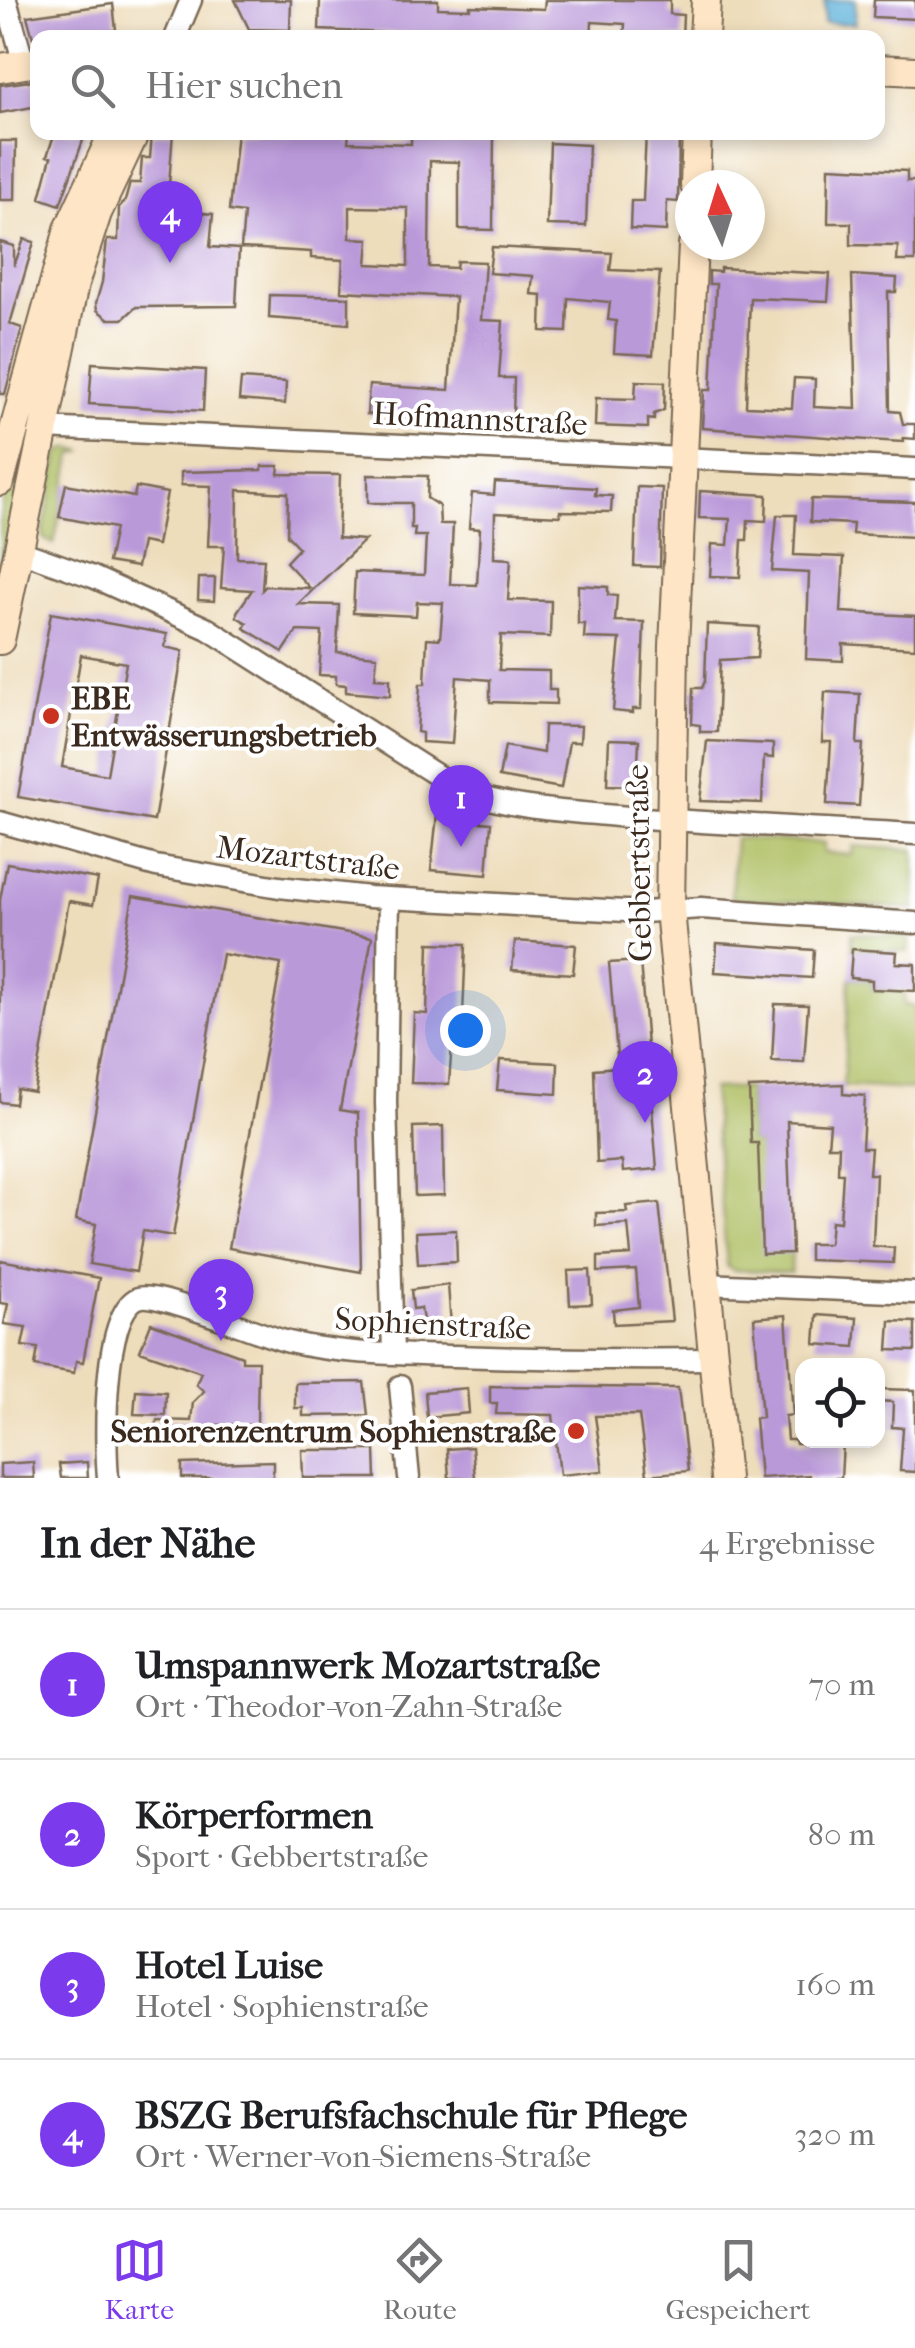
<!DOCTYPE html>
<html lang="de">
<meta charset="utf-8">
<style>
body{margin:0;font-family:"IM FELL French Canon",serif;background:#f6f6f6;color:#202124}
.controls{position:absolute;right:30px;bottom:30px;display:grid;overflow:hidden;border-radius:20px;box-shadow:0 5px 15px #0003}
.controls button{width:90px;height:90px;display:grid;place-items:center;padding:0;border:0;border-bottom:2px solid #e0e0e0;background:#fff;color:#202124;font:50px sans-serif}
.compass{position:absolute;left:675px;top:170px;width:90px;height:90px;border-radius:50%;background:#fff;box-shadow:0 5px 15px #0003;rotate:356deg}
.you{position:absolute;left:465px;top:1030px;width:35px;height:35px;margin:-25px;border:8px solid #fff;border-radius:50%;background:#1a73e8;box-shadow:0 0 0 15px #1a73e833}
.badge{display:grid;place-items:center;width:65px;height:65px;border-radius:50%;background:#7c3aed;color:#fff;font-size:32px;font-weight:700}
.pin{position:absolute;translate:-50% -82px;filter:drop-shadow(0 2px 5px #0008)}
.pin::after{content:'';position:absolute;top:52px;width:35px;height:30px;background:inherit;clip-path:polygon(0 0,100% 0,50% 100%)}
.list{margin:0;padding:0;list-style:none}
h2{display:flex;justify-content:space-between;align-items:center;height:130px;margin:0;padding:0 40px;font-size:42px}
h2 small{font-size:32px;font-weight:400;color:#757577}
.list li{display:grid;grid-template-columns:65px 1fr auto;gap:30px;align-items:center;box-sizing:border-box;height:150px;padding:0 40px;border-top:2px solid #e0e0e0}
.list b{display:block;font-size:38px;white-space:nowrap}
.list p{margin:0;font-size:32px;white-space:nowrap;color:#757577}
.list em{font-size:32px;font-style:normal;color:#757577}
.icon{flex:none;width:55px;height:55px;fill:none;stroke:currentColor;stroke-width:2;stroke-linecap:round;stroke-linejoin:round}
.map{position:relative;flex:none;width:915px;height:1478px;overflow:hidden}
.search{position:absolute;background:#fff;box-shadow:0 5px 15px #0003;left:30px;right:30px;top:30px;height:110px;display:flex;align-items:center;gap:25px;box-sizing:border-box;padding:0 35px;border-radius:20px;color:#757577;font-size:38px}
.sheet{height:730px;background:#fff}
nav{display:flex;justify-content:space-around;align-items:center;box-sizing:border-box;height:140px;border-top:2px solid #e0e0e0;background:#fff;font-size:28px;color:#757577}
nav a{display:grid;justify-items:center;gap:5px}
nav .on{color:#7c3aed}
.map>svg:first-child{display:block}
.green{fill:#adbe61;stroke:#747440;stroke-width:2.5}
.water{fill:#60b3dc;stroke:#4e6e7d;stroke-width:2.5}
.building{fill:#ba99d9;fill-rule:evenodd}
.lines{fill:none;stroke-linecap:round;stroke-linejoin:round}
.street-casing{stroke:#7a6955;stroke-width:25}
.secondary-casing{stroke:#7a6955;stroke-width:32}
.street{stroke:#fff;stroke-width:20}
.secondary{stroke:#fee5c5;stroke-width:28}
.poi-dot{fill:#c8321e;stroke:#fff;stroke-width:4}
.labels{text-anchor:middle;dominant-baseline:central;stroke-width:8;stroke-linejoin:round;paint-order:stroke}
.street-label{font-size:32px;fill:#3b2a1e;stroke:#fff}
.poi-label{font-size:32px;font-weight:bold;fill:#3b2a1e;stroke:#fff;text-anchor:start}
</style>
<div class="map">
<svg width="915" height="1478" viewBox="0 0 915 1478">
<rect width="100%" height="100%" fill="#fff"/>
<filter id="ink" filterUnits="userSpaceOnUse"><feTurbulence type="fractalNoise" baseFrequency=".01" numOctaves="2"/><feDisplacementMap in="SourceGraphic" scale="20" xChannelSelector="R" yChannelSelector="G"/><feConvolveMatrix kernelMatrix="1 2 1 2 8 2 1 2 1" color-interpolation-filters="sRGB"/></filter>
<filter id="wash" filterUnits="userSpaceOnUse"><feTurbulence type="fractalNoise" baseFrequency=".0048" numOctaves="4" result="noise"/><feDisplacementMap in="SourceGraphic" scale="40" xChannelSelector="R" yChannelSelector="G"/><feGaussianBlur stdDeviation="2.25" result="paint"/><feColorMatrix in="noise" values="0 0 0 0 0 0 0 0 0 0 0 0 0 0 0 0 0 1.4 0 .05"/><feComposite in="paint" operator="in"/></filter>
<g filter="url(#wash)">
<rect width="100%" height="100%" fill="#edb"/>
<path class="green" d="M 69,448 L 84,451 L 76,453 L 72,457 L 54,544 L 44,539 L 43,532 L 58,457 L 60,452 Z
M 13,478 L 22,483 L 0,591 L 0,514 L 8,479 Z
M 735,838 L 824,843 L 824,853 L 852,855 L 853,846 L 915,850 L 915,909 L 731,898 Z
M 852,933 L 909,937 L 908,952 L 852,949 Z
M 850,978 L 872,980 L 872,989 L 894,990 L 895,982 L 905,982 L 904,1005 L 915,1006 L 915,1090 L 843,1086 Z
M 749,1088 L 751,1142 L 758,1143 L 792,1253 L 791,1273 L 732,1270 L 727,1266 L 712,1089 Z"/>
<path class="water" d="M 825,0 L 856,0 L 855,24 L 824,23 Z"/>
<g id="blocks">
<path class="building" d="M 235,0 L 291,0 L 290,30 L 249,29 Z
M 320,0 L 438,0 L 438,8 L 470,9 L 470,6 L 544,9 L 545,0 L 670,0 L 670,14 L 683,15 L 682,38 L 624,38 L 625,24 L 592,22 L 591,38 L 502,38 L 319,30 Z
M 874,0 L 915,0 L 915,19 L 873,17 Z
M 113,4 L 116,30 L 67,38 L 33,38 L 27,16 Z
M 38,80 L 38,106 L 0,113 L 0,85 Z
M 55,132 L 86,132 L 60,205 L 40,198 L 51,157 L 47,156 Z
M 173,132 L 167,210 L 213,214 L 210,247 L 239,249 L 236,306 L 136,307 L 123,319 L 109,319 L 97,310 L 96,303 L 102,282 L 107,240 L 118,240 L 119,207 L 125,201 L 130,183 L 140,183 L 142,158 L 150,158 L 152,134 Z
M 237,132 L 349,132 L 348,142 L 411,144 L 411,132 L 494,132 L 493,230 L 459,229 L 459,162 L 430,161 L 429,267 L 456,268 L 457,261 L 485,262 L 481,320 L 503,321 L 499,378 L 514,378 L 513,421 L 431,414 L 431,418 L 367,414 L 369,385 L 449,390 L 455,297 L 341,291 L 343,260 L 311,258 L 311,252 L 241,248 L 244,213 L 229,211 ZM 350,207 L 408,208 L 408,266 L 367,264 L 369,239 L 350,238 Z
M 646,132 L 679,132 L 678,202 L 667,201 L 666,231 L 630,229 L 631,201 L 643,201 Z
M 0,141 L 16,141 L 15,200 L 0,200 Z
M 550,143 L 589,145 L 586,226 L 547,225 Z
M 829,167 L 907,171 L 907,181 L 915,181 L 915,261 L 897,261 L 898,246 L 851,245 L 851,223 L 828,223 Z
M 24,239 L 34,242 L 10,324 L 22,328 L 5,394 L 0,394 L 0,242 L 14,246 L 14,266 Z
M 492,247 L 612,253 L 610,270 L 660,272 L 653,355 L 614,353 L 616,321 L 608,320 L 610,302 L 568,298 L 567,332 L 541,331 L 542,295 L 531,294 L 533,276 L 489,273 Z
M 720,268 L 830,274 L 828,301 L 750,298 L 746,406 L 792,408 L 794,378 L 815,379 L 814,407 L 856,409 L 852,275 L 897,278 L 896,292 L 888,292 L 890,411 L 900,412 L 903,424 L 915,424 L 915,439 L 903,438 L 903,442 L 868,440 L 702,428 L 704,390 L 711,390 L 716,284 L 709,284 L 709,271 L 720,272 Z
M 270,295 L 349,297 L 349,324 L 269,318 Z
M 92,363 L 205,370 L 203,411 L 89,404 Z
M 241,379 L 286,382 L 285,404 L 239,400 Z
M 636,381 L 665,382 L 664,410 L 654,414 L 654,420 L 648,419 L 648,428 L 595,426 L 596,398 L 635,399 Z
M 262,466 L 279,466 L 278,474 L 340,475 L 338,538 L 365,540 L 298,604 L 339,605 L 337,652 L 377,656 L 375,678 L 390,679 L 390,696 L 346,692 L 346,685 L 336,684 L 336,676 L 319,675 L 322,632 L 297,631 L 283,652 L 244,628 L 247,623 L 237,617 L 237,612 L 252,590 L 221,588 L 224,546 L 208,546 L 211,486 L 181,485 L 181,472 L 262,470 ZM 238,490 L 288,493 L 287,535 L 299,548 L 286,562 L 310,588 L 266,586 L 262,590 L 264,559 L 237,558 Z
M 368,475 L 428,476 L 427,498 L 439,506 L 440,524 L 453,524 L 450,584 L 477,585 L 480,529 L 469,528 L 472,493 L 494,495 L 495,482 L 596,488 L 595,495 L 612,496 L 611,512 L 560,511 L 560,516 L 495,513 L 494,558 L 511,559 L 508,600 L 551,601 L 550,637 L 501,635 L 499,670 L 549,671 L 549,690 L 556,690 L 556,704 L 490,702 L 490,680 L 457,677 L 452,744 L 422,742 L 422,733 L 417,732 L 420,684 L 425,684 L 427,638 L 440,639 L 443,603 L 417,602 L 416,616 L 353,613 L 355,572 L 424,575 L 426,536 L 414,536 L 415,528 L 411,528 L 411,503 L 368,503 Z
M 66,484 L 134,497 L 136,487 L 167,493 L 157,545 L 142,542 L 137,567 L 108,562 L 115,528 L 59,517 Z
M 637,487 L 662,488 L 660,567 L 634,566 Z
M 700,491 L 767,495 L 766,521 L 748,520 L 747,540 L 742,540 L 740,577 L 710,576 L 712,544 L 728,545 L 730,519 L 699,518 Z
M 811,499 L 915,502 L 915,537 L 852,534 L 853,524 L 810,522 Z
M 777,515 L 796,515 L 794,555 L 844,557 L 841,612 L 915,616 L 915,648 L 843,644 L 843,661 L 806,659 L 809,573 L 772,571 Z
M 199,578 L 215,578 L 214,601 L 198,600 Z
M 578,585 L 608,587 L 608,595 L 617,596 L 615,621 L 644,622 L 641,709 L 633,709 L 633,713 L 613,711 L 620,639 L 584,638 L 585,624 L 578,624 Z
M 51,613 L 167,634 L 165,647 L 183,651 L 154,821 L 18,797 ZM 81,655 L 126,663 L 107,775 L 62,767 Z
M 707,624 L 759,627 L 757,658 L 720,660 L 717,732 L 700,732 L 700,725 L 692,724 L 693,688 L 702,688 L 705,681 Z
M 825,692 L 860,694 L 857,744 L 863,744 L 859,806 L 827,804 L 831,742 L 822,742 Z
M 544,725 L 581,726 L 580,742 L 569,742 L 561,788 L 499,777 L 505,746 L 543,753 Z
M 609,739 L 639,740 L 637,786 L 607,785 Z
M 707,741 L 773,744 L 773,758 L 764,757 L 762,803 L 700,801 Z
M 438,805 L 455,806 L 454,820 L 491,823 L 487,875 L 431,870 Z
M 7,863 L 98,879 L 93,905 L 69,901 L 34,1092 L 17,1089 L 15,1104 L 0,1102 L 0,900 Z
M 133,896 L 372,937 L 340,1110 L 358,1113 L 361,1272 L 229,1248 L 281,964 L 222,954 L 173,1236 L 143,1231 L 136,1272 L 89,1264 L 96,1224 L 76,1220 Z
M 515,941 L 576,945 L 573,974 L 512,970 Z
M 429,943 L 466,944 L 463,1015 L 454,1015 L 449,1084 L 411,1083 L 414,1013 L 427,1014 Z
M 717,943 L 814,950 L 812,978 L 715,972 Z
M 852,949 L 897,952 L 896,963 L 915,964 L 915,991 L 872,989 L 872,980 L 850,978 Z
M 640,961 L 657,1169 L 623,1172 L 622,1161 L 597,1163 L 594,1069 L 618,1067 L 609,963 Z
M 775,1004 L 808,1005 L 804,1062 L 772,1061 Z
M 500,1060 L 558,1063 L 557,1094 L 497,1090 Z
M 843,1084 L 843,1094 L 865,1096 L 862,1148 L 871,1148 L 869,1174 L 876,1174 L 873,1246 L 894,1248 L 893,1263 L 809,1260 L 809,1244 L 829,1244 L 831,1221 L 840,1222 L 843,1173 L 838,1173 L 839,1146 L 828,1146 L 830,1124 L 787,1121 L 792,1253 L 762,1254 L 758,1143 L 751,1143 L 749,1088 Z
M 443,1126 L 444,1195 L 415,1196 L 413,1127 Z
M 659,1203 L 672,1321 L 614,1324 L 613,1310 L 639,1307 L 636,1270 L 598,1272 L 598,1257 L 631,1255 L 628,1224 L 596,1226 L 596,1213 L 627,1212 L 626,1206 Z
M 456,1230 L 457,1262 L 418,1264 L 416,1232 Z
M 0,1260 L 99,1278 L 83,1362 L 76,1361 L 74,1373 L 35,1366 L 38,1348 L 22,1346 L 26,1327 L 4,1324 L 8,1304 L 0,1303 Z
M 590,1270 L 592,1304 L 570,1305 L 568,1271 Z
M 448,1285 L 451,1325 L 424,1327 L 421,1308 L 413,1309 L 411,1290 Z
M 786,1315 L 793,1415 L 785,1416 L 787,1440 L 795,1440 L 796,1444 L 809,1444 L 809,1441 L 843,1443 L 841,1478 L 809,1478 L 809,1475 L 760,1478 L 755,1418 L 762,1417 L 754,1318 Z
M 817,1315 L 857,1318 L 855,1347 L 815,1344 Z
M 890,1321 L 915,1322 L 915,1351 L 888,1350 Z
M 151,1323 L 242,1356 L 242,1361 L 258,1361 L 257,1425 L 212,1425 L 212,1438 L 156,1436 L 157,1420 L 191,1421 L 193,1402 L 204,1391 L 196,1384 L 201,1372 L 140,1351 Z
M 364,1382 L 368,1415 L 303,1416 L 303,1408 L 295,1408 L 295,1383 Z
M 490,1386 L 678,1388 L 688,1471 L 647,1475 L 639,1415 L 595,1416 L 603,1471 L 560,1475 L 553,1415 L 496,1414 L 497,1403 L 490,1403 Z
M 467,1388 L 469,1413 L 427,1417 L 425,1392 Z
M 878,1389 L 915,1390 L 915,1472 L 900,1471 L 903,1428 L 892,1427 L 893,1402 L 878,1401 Z
M 136,1390 L 166,1392 L 165,1415 L 134,1414 Z
M 472,1447 L 475,1478 L 449,1478 L 447,1449 Z
M 302,1450 L 375,1450 L 376,1478 L 303,1478 Z
M 273,1461 L 273,1478 L 182,1478 L 182,1464 Z
M 33,1462 L 34,1478 L 0,1478 L 0,1464 Z
M 87,1462 L 88,1478 L 61,1478 L 59,1464 Z"/>
</g>
</g>
<g filter="url(#ink)">
<use href="#blocks" fill-opacity="0" stroke="#7a6955" stroke-width="2.5"/>
<g class="lines">
<g class="street-casing">
<path id="street" d="M 6,0 L 24,64
M 175,38 L 191,0
M 43,428 L 915,469
M 17,550 L 93,577 L 208,629 L 460,790 C 511,809 564,811 617,816 C 716,824 816,828 915,834
M 0,822 L 156,866 L 279,887 L 369,897 L 644,912 L 701,908 L 915,923
M 389,899 L 386,1102 L 393,1354
M 705,1284 L 915,1293
M 400,1386 L 409,1478
M 108,1478 C 105,1443 102,1313 138,1298 C 156,1290 261,1336 289,1342 C 344,1355 399,1354 455,1356 C 541,1359 627,1360 713,1359"/>
</g>
<g class="secondary-casing">
<path id="secondary" d="M 704,38 L 706,0
M 0,68 L 38,62
M 878,69 L 915,71
M 695,185 L 697,132
M 693,245 L 674,646 L 670,910 L 725,1478
M 0,481 L 69,229 L 114,132
M 0,640 L 74,284 L 97,213 L 135,132"/>
</g>
<use href="#street" class="street"/>
<use href="#secondary" class="secondary"/>
</g>
</g>
<g class="poi-dot">
<circle cx="51" cy="716" r="10"/>
<circle cx="576" cy="1431" r="10"/>
</g>
<g class="labels">
<g class="street-label">
<text transform="translate(480 419) rotate(3)">Hofmannstraße</text>
<text transform="translate(308 858) rotate(7)">Mozartstraße</text>
<text transform="translate(639 863) rotate(-91)">Gebbertstraße</text>
<text transform="translate(433 1324) rotate(3)">Sophienstraße</text>
</g>
<g class="poi-label">
<text x="71" y="698">EBE<tspan x="71" dy="37">Entwässerungsbetrieb</tspan></text>
<text x="556" y="1431" text-anchor="end">Seniorenzentrum Sophienstraße</text>
</g>
</g>
</svg>
<div class="controls">
<button><svg class="icon" aria-label="locate" viewBox="0 0 24 24"><circle cx="12" cy="12" r="6"/><path d="M12 2v4M12 18v4M2 12h4M18 12h4"/></svg></button>
</div>
<svg class="compass" viewBox="-18 -18 36 36"><path d="M0-13l5 13h-10z" fill="#e53935"/><path d="M0 13l5-13h-10z" fill="#757577"/></svg>
<div class="you"></div>
<div class="pin badge" style="left:461px;top:847px">1</div>
<div class="pin badge" style="left:645px;top:1123px">2</div>
<div class="pin badge" style="left:221px;top:1341px">3</div>
<div class="pin badge" style="left:170px;top:263px">4</div>
<div class="search"><svg class="icon" aria-label="search" viewBox="0 0 24 24"><circle cx="10" cy="10" r="6"/><path d="M15 15l6 6"/></svg>Hier suchen</div>
</div>
<section class="sheet">
<h2>In der Nähe<small>4 Ergebnisse</small></h2>
<ul class="list">
<li><span class="badge">1</span><div><b>Umspannwerk Mozartstraße</b><p>Ort · Theodor-von-Zahn-Straße</p></div><em>70 m</em></li>
<li><span class="badge">2</span><div><b>Körperformen</b><p>Sport · Gebbertstraße</p></div><em>80 m</em></li>
<li><span class="badge">3</span><div><b>Hotel Luise</b><p>Hotel · Sophienstraße</p></div><em>160 m</em></li>
<li><span class="badge">4</span><div><b>BSZG Berufsfachschule für Pflege</b><p>Ort · Werner-von-Siemens-Straße</p></div><em>320 m</em></li>
</ul>
</section>
<nav>
<a class="on"><svg class="icon" aria-label="map" viewBox="0 0 24 24"><path d="M3 6l6-2 6 2 6-2v14l-6 2-6-2-6 2zM9 4v14M15 6v14"/></svg>Karte</a>
<a><svg class="icon" aria-label="directions" viewBox="0 0 24 24"><path d="M12 3l9 9-9 9-9-9zM9 14v-3h6M13 9l2 2-2 2"/></svg>Route</a>
<a><svg class="icon" aria-label="saved" viewBox="0 0 24 24"><path d="M7 4h10v16l-5-4-5 4z"/></svg>Gespeichert</a>
</nav>
